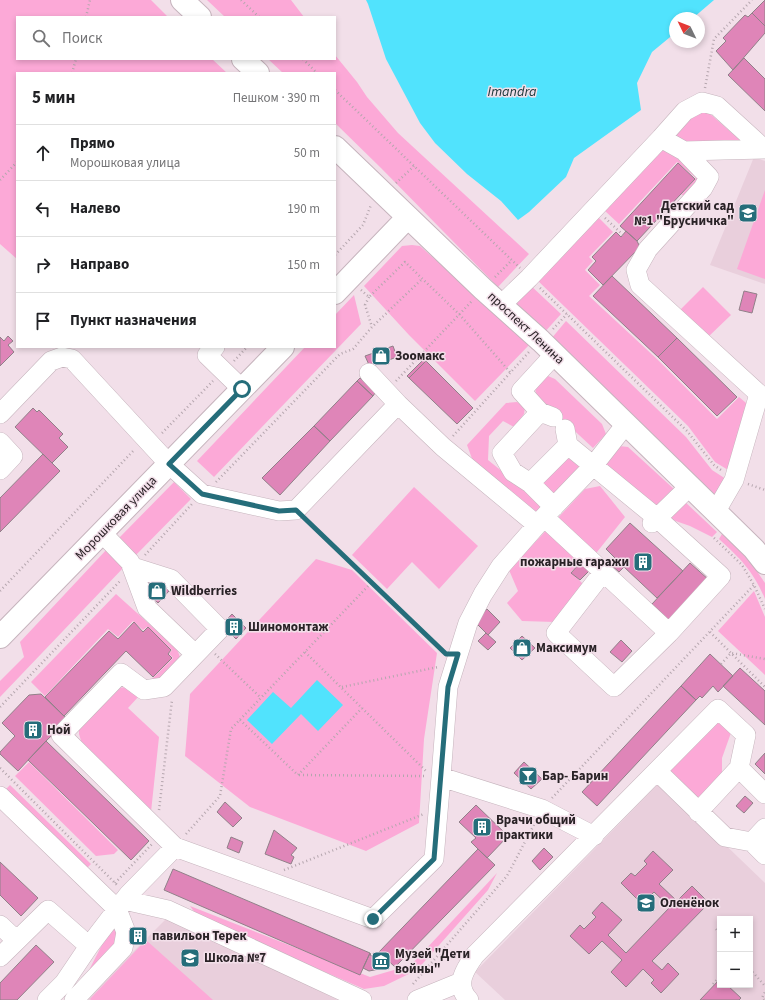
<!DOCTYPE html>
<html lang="ru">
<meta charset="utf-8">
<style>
body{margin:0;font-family:"Source Sans 3",sans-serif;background:#f2f2f2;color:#202124}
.controls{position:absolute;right:12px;bottom:12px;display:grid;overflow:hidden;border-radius:0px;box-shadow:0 2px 6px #0003}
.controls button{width:36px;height:36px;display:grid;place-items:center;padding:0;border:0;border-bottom:1px solid #e0e0e0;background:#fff;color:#202124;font:20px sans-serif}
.compass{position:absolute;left:669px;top:12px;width:36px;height:36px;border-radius:50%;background:#fff;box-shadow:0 2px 6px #0003;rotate:313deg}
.stop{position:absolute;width:12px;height:12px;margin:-9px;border:3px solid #256d7a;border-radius:50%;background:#fff}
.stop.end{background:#256d7a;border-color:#fff;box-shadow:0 1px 4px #0008}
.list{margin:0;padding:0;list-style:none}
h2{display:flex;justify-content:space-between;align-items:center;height:52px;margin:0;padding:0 16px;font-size:17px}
h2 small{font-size:13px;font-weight:400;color:#757577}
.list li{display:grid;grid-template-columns:26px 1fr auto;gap:12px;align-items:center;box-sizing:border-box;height:56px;padding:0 16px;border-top:1px solid #e0e0e0}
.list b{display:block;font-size:15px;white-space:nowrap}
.list p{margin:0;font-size:13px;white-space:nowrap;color:#757577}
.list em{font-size:13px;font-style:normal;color:#757577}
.icon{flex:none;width:22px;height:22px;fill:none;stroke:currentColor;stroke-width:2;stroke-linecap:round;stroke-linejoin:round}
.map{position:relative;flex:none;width:765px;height:1000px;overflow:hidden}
.search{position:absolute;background:#fff;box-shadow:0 2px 6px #0003;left:16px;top:16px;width:320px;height:44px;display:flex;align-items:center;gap:10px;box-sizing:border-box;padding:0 14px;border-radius:0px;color:#757577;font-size:15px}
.panel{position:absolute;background:#fff;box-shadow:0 2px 6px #0003;left:16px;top:72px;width:320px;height:276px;border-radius:0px}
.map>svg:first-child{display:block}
.built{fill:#e9cfdc;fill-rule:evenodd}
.green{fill:#fca9d7}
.water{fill:#51e3fd}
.building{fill:#df85b8;stroke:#918089}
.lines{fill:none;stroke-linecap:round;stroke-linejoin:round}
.minor-casing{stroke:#c6b4bd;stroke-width:20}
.major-casing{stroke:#c6b4bd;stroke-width:24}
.path{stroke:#b5a6ae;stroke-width:2.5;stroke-dasharray:1 3;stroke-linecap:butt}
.minor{stroke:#fff;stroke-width:19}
.major{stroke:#fff;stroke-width:22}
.route{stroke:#256d7a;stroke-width:5}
.labels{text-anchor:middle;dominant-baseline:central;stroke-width:3;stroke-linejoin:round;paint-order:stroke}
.poi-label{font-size:13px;font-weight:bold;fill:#292226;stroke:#f2dfe9;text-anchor:start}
.street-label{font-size:13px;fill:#292226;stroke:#f2dfe9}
.water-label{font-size:14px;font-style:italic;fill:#213a3e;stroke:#f2dfe9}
</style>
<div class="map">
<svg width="765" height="1000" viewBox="0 0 765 1000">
<rect width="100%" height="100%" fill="#f2dfe9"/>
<path class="built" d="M 754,157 L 765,161 L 765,284 L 710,265 Z
M 660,782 L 765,883 L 765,1000 L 505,1000 L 475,972 ZM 720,919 L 750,919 L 750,985 L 720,985 Z
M 168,917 L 338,1000 L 89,1000 L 87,998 Z"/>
<path class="green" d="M 0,0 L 151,0 L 168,17 L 17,17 L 17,59 L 212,59 L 227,73 L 17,73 L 17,259 L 0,244 Z
M 207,0 L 291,0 L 304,17 L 225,17 Z
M 335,55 L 357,82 L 367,97 L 398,133 L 529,254 L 498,287 L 381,168 L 335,123 L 335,73 L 283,73 L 268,59 L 335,59 Z
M 700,112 L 708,112 L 741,141 L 688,144 L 672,135 L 687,116 Z
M 661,149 L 670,149 L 701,181 L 688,196 L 681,195 L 696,178 L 677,162 L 619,224 L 604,210 Z
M 765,190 L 765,279 L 737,269 Z
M 596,215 L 613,232 L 589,257 L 593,261 L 585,270 L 600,285 L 589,296 L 658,360 L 717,419 L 739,397 L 752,408 L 733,473 L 715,462 L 688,426 L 535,278 Z
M 412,245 L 420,246 L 530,344 L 475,401 L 409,335 L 364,286 L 402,246 Z
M 529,284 L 561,314 L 543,334 L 510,303 Z
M 703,287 L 731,315 L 707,338 L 679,311 Z
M 354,295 L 361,324 L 214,477 L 197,461 L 305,347 L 335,347 L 335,315 Z
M 566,321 L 686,437 L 712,470 L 729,481 L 715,502 L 551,339 Z
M 548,376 L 555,379 L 602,424 L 606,434 L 593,448 L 537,396 L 535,389 Z
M 517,402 L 525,407 L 524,414 L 514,427 L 503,421 L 489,436 L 488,460 L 541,503 L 540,514 L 526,510 L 474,464 L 467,445 L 506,403 Z
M 619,446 L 628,447 L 675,490 L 654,512 L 600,466 Z
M 573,458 L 581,466 L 557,499 L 542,484 L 565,459 Z
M 174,482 L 191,499 L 136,555 L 119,538 Z
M 600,486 L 625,517 L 585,567 L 580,563 L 571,572 L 587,588 L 555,622 L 522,621 L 507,603 L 518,591 L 509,570 L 585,489 Z
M 414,487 L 478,546 L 439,589 L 412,562 L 387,589 L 352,555 Z
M 684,501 L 717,532 L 712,537 L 690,526 L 667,518 Z
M 722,534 L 738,548 L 754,567 L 765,583 L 765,599 C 754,572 740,558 719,539 Z
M 108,548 L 125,566 L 0,697 L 0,681 L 24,657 L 20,642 Z
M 316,559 L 352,570 L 437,653 L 424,739 L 419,823 L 366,851 L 250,807 L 185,756 L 190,694 Z
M 754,591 L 765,617 L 765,675 L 718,631 Z
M 116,594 L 177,649 L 180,657 L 157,683 L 148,683 L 173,658 L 169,654 L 172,650 L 147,627 L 143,630 L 133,621 L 118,637 L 108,629 L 45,696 L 31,682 Z
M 129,687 L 139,696 L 128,708 L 159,737 L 151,812 L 82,744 L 79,734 L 79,726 L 115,688 Z
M 719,716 L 732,730 L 722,758 L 722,776 L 697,802 L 665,772 Z
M 29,762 L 118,850 L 114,854 L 96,856 L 15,776 Z
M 10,785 L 91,864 L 85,870 L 4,791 Z
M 497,873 L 488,890 L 417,970 L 384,986 L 364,989 L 198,917 L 190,906 L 370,977 L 411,965 Z
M 113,929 L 118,930 L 117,945 L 85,978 L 108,933 Z
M 146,940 L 213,1000 L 91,1000 L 90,999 Z"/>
<path class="water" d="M 366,0 L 714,0 L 693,18 L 675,18 L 675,33 L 652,52 L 637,83 L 641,110 L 574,158 L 566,177 L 529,212 L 518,220 L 501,201 L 467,174 L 435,143 L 420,123 L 386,59 L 368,4 Z
M 317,680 L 343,705 L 318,731 L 301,714 L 272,744 L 247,720 L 273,692 L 291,708 Z"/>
<path class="building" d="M 765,0 L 765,26 L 752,13 Z
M 752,13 L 765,26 L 765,33 L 733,70 L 716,51 L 726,41 L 723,38 L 745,15 L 748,17 Z
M 744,58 L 765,79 L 765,111 L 728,75 Z
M 678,163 L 695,179 L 637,241 L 620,226 Z
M 626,231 L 637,241 L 640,247 L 603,285 L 588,270 L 596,261 L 592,257 L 616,232 L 621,237 Z
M 612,276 L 677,338 L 658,357 L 593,296 Z
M 744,291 L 757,294 L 752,313 L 739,310 Z
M 8,336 L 13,341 L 8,345 L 14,352 L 0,366 L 0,337 L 4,341 Z
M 677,338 L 737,397 L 717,416 L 658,357 Z
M 393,346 L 397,357 L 370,367 L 365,356 Z
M 423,360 L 426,361 L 409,378 L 407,376 Z
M 426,361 L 473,408 L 457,424 L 409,378 Z
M 360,378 L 375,393 L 373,396 L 357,381 Z
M 357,381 L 373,396 L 330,441 L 314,426 Z
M 33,408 L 37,412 L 39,410 L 63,434 L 59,438 L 68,447 L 52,463 L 15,427 Z
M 314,426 L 330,441 L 280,495 L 262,478 Z
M 43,454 L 60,471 L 0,532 L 0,498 Z
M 630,523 L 683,571 L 657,598 L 624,567 L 619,572 L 611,565 L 616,559 L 606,549 Z
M 580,563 L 589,571 L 580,580 L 571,573 Z
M 690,563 L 709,580 L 670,621 L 652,604 Z
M 157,579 L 169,591 L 158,603 L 145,591 Z
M 487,609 L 500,622 L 488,635 L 475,622 Z
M 232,614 L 246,628 L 236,639 L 222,625 Z
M 134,622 L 143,632 L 148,627 L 171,650 L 168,654 L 172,658 L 153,677 L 126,651 L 64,716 L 45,697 L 109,631 L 118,639 Z
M 486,633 L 496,642 L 488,650 L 478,641 Z
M 522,636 L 535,648 L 522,660 L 510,648 Z
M 621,640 L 632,651 L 622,662 L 610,652 Z
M 710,654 L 733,676 L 718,692 L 713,686 L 702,698 L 700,696 L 696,700 L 681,686 Z
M 740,668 L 765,691 L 765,725 L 723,686 Z
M 681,686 L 696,700 L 597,806 L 582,792 Z
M 41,694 L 68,720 L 46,741 L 18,771 L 0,754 L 0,752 L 15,736 L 2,723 L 29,695 Z
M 46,741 L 149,841 L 131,860 L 28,760 Z
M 765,753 L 765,774 L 755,764 Z
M 524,762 L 542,779 L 531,789 L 514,773 Z
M 745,796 L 753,803 L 744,813 L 736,806 Z
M 225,802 L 242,818 L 233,827 L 217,812 Z
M 476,805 L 508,836 L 487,858 L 471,842 L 476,838 L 459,822 Z
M 274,830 L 297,848 L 291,855 L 294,857 L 291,864 L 265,854 Z
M 231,837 L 243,842 L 239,853 L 227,848 Z
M 544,848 L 553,857 L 540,870 L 532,861 Z
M 478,849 L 495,865 L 395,967 L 379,952 Z
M 653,851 L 673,870 L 659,884 L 677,901 L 692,886 L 709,903 L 652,961 L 662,970 L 668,963 L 679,974 L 661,993 L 651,983 L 654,980 L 643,969 L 626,987 L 611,972 L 622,960 L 602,941 L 589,954 L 570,936 L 580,925 L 584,929 L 596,917 L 592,913 L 602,902 L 622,920 L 608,935 L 626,953 L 670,907 L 654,892 L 642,904 L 621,883 L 631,873 L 635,876 L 647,864 L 644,861 Z
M 0,862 L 38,898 L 21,916 L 0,895 Z
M 173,869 L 370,953 L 360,975 L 164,890 Z
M 139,928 L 143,928 L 146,932 L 138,941 L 135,937 L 133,934 Z
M 36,945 L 54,962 L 17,1000 L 0,1000 L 0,983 Z
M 379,952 L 390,963 L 385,968 L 369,971 L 363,968 L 370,953 L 371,956 L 379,955 Z
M 720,979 L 720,985 L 727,985 L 741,998 L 739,1000 L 700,1000 Z"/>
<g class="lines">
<g class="minor-casing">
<path id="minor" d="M 661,138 L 684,151 L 709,177 L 703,188 L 648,249 L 636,270 L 640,285 L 759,394 L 734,480 L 716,511
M 684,151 L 765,149
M 501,305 L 529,278 L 661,138 L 685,111 L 702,102 L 717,106 L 763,148
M 215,347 L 207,355 L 242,389
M 398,404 L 443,447 L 537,525
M 540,412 L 502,453 L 513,472 L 530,483 L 568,445
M 0,414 L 51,361 L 62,357 L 72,359 L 169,464 L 202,494 L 279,511 L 296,510 L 398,404 L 369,373
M 553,417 L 540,412 L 521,391 L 555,354
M 565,429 L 568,445 L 657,518 L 721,576 L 669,633
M 0,442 L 13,456 L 0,470
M 530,483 L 554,507
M 544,517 L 669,633 L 614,687 L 556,633 L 604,571
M 652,523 L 690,486
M 101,532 L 130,562 L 147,608 L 195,654
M 133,567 L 171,579 L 220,629 L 164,687 L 144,690 L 121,673 L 61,735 L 175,847 L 373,919 L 434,859 L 441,777
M 739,768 L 765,794
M 657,771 L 725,837 L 752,842 L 765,855
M 0,796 L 117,909 L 126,932 L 123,948 L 74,1000
M 594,836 L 542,809 L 441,777 L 448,687 L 468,623 L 483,594 L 501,566 L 544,517 L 593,466 L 626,424
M 752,842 L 765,828
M 124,900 L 168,910 L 362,1000
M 0,925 L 16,940
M 89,946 L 128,895 L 175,847
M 0,957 L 48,910 L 89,946 L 64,983 L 47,1000
M 417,1000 L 461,982
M 469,1000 C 454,985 465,969 475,955 L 718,709 L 746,735 L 739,768 L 698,812"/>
</g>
<g class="major-casing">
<path id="major" d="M 182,0 L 200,17
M 243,59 L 258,73
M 335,147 L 483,289 L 541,341 L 754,549 L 765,563
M 335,293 L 408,217
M 0,637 L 283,347"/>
</g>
<path class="path" d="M 241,0 L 259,17
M 86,17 L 90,0
M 303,59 L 317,73
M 72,73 L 76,59
M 705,88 L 714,39 L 752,0
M 335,90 L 520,268
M 0,180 L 17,162
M 396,183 L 414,166
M 605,218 L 623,235
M 335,255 L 363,225 L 371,205
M 495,277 L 512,260
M 540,288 L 687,431 L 714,465 L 721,470
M 361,290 L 369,297 L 405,262 L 460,315 L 510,372
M 369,297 L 365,305 L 372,327
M 553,329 L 567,314
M 234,361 L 247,347
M 396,381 L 472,301
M 162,433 L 213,381
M 453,436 L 529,352
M 216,482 L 340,354 L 353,349 L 372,327 L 422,279
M 748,484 L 765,490
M 306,520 L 444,651
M 714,538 L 742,565 L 754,585 L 765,609
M 145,555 L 192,504
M 0,591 L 135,449
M 710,632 L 765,687
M 305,652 L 426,771
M 215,654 L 261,698
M 721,664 L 731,653 L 765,659
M 342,687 L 438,667
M 0,707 L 121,580
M 240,720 L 298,775 L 362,708
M 0,768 L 117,885
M 299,775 L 426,776
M 552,798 L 754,585
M 159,810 L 172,700
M 186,834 L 220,796 L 231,729 L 372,582
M 284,870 L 424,814
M 115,883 L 152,844
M 716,929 L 720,934
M 750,969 L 765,986
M 413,984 L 507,876 L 536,821
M 713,984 L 720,976
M 764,1000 L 762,998 L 765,992"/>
<use href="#minor" class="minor"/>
<use href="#major" class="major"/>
</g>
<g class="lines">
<path class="route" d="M 242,389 L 169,464 L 202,494 L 279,511 L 296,510 L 446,654 L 458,654 L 448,687 L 434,859 L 373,919"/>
</g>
<defs>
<g id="school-square" transform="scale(1)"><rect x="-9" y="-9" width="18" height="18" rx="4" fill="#256d7a" stroke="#f2dfe9"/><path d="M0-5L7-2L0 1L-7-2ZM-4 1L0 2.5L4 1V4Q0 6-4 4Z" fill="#fff"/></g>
<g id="shop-square" transform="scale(1)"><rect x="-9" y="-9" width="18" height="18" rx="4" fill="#256d7a" stroke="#f2dfe9"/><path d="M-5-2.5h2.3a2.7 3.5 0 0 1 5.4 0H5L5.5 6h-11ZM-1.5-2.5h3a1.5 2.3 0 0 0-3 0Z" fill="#fff"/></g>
<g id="building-square" transform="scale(1)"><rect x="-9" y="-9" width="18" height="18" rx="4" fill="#256d7a" stroke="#f2dfe9"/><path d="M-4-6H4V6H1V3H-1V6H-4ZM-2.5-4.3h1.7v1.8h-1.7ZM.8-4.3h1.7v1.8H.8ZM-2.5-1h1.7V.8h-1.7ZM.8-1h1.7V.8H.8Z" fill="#fff"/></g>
<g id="bar-square" transform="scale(1)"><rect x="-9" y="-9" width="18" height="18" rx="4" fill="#256d7a" stroke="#f2dfe9"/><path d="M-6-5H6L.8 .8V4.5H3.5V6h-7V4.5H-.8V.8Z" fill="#fff"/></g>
<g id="museum-square" transform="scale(1)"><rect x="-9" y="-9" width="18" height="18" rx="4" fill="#256d7a" stroke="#f2dfe9"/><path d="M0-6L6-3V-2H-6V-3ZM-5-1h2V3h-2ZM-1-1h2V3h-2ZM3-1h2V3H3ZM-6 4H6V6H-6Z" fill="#fff"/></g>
</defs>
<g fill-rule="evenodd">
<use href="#school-square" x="748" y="213"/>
<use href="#shop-square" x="381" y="356"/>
<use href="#building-square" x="643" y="562"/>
<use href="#shop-square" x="157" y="591"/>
<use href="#building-square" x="234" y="627"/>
<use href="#shop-square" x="522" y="648"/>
<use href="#building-square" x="33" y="730"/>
<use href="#bar-square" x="528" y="776"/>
<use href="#building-square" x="482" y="827"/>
<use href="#school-square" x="646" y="903"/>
<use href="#building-square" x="138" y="936"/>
<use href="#school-square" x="190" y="958"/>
<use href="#museum-square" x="381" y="961"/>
</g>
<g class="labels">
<g class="poi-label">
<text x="734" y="206" text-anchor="end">Детский сад<tspan x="734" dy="15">№1 "Брусничка"</tspan></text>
<text x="395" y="356">Зоомакс</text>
<text x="629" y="562" text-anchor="end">пожарные гаражи</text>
<text x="171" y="591">Wildberriеs</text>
<text x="248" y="627">Шиномонтаж</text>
<text x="536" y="648">Максимум</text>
<text x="47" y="730">Ной</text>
<text x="542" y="776">Бар- Барин</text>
<text x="496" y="820">Врачи общий<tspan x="496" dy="15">практики</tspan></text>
<text x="660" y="903">Оленёнок</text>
<text x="152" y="936">павильон Терек</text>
<text x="395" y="954">Музей "Дети<tspan x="395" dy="15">войны"</tspan></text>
<text x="204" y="958">Школа №7</text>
</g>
<g class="street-label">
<text transform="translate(526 328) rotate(43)">проспект Ленина</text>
<text transform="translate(116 518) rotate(-46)">Морошковая улица</text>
</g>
<g class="water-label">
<text x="512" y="92">Imandra</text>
</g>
</g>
</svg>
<div class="controls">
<button>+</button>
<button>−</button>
</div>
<svg class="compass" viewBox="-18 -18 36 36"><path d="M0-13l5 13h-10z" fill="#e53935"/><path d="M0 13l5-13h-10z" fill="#757577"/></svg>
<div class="stop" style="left:242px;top:389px"></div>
<div class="stop end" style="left:373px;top:919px"></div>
<div class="search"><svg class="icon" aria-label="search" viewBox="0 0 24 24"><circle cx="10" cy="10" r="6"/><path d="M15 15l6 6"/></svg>Поиск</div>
<section class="panel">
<h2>5 мин<small>Пешком · 390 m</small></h2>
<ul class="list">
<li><svg class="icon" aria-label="ahead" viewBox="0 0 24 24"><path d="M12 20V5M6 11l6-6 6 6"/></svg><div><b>Прямо</b><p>Морошковая улица</p></div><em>50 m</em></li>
<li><svg class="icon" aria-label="left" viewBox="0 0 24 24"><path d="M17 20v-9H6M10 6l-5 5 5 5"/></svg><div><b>Налево</b></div><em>190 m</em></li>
<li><svg class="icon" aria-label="right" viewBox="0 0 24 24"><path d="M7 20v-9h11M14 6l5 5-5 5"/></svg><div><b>Направо</b></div><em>150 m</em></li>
<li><svg class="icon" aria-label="arrive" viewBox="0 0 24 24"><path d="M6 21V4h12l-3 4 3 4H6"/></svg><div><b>Пункт назначения</b></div></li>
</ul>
</section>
</div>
